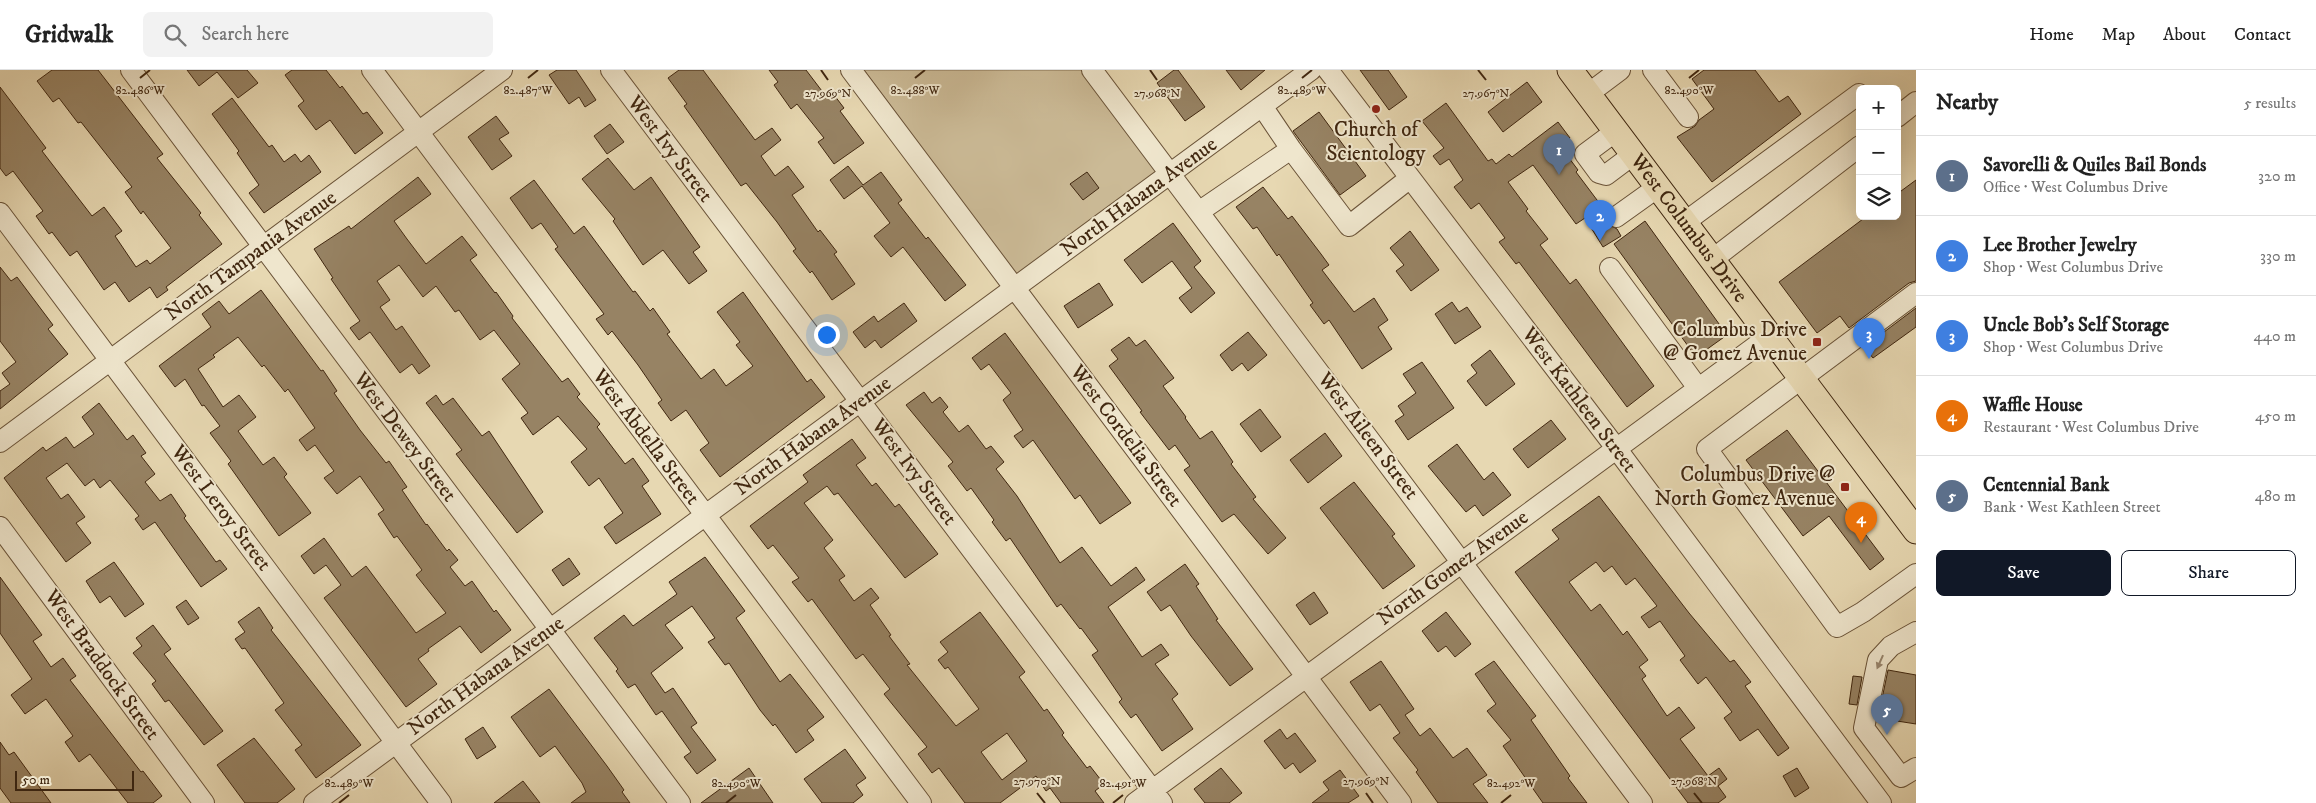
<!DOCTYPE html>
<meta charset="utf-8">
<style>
body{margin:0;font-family:"IM FELL DW Pica",serif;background:#f2f2f2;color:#222}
.controls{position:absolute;right:15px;top:15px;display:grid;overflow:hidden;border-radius:8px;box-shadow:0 5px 20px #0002}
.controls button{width:45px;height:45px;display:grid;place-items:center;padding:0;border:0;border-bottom:1px solid #e0e0e0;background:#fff;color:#222;font:25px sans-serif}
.scale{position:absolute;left:15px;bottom:12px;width:119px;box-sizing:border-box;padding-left:5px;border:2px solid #402710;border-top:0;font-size:14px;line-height:18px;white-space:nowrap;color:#402710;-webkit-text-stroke:4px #efe6cd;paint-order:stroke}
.you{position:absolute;left:826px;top:264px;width:18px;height:18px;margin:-12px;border:4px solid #fff;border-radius:50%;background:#1a73e8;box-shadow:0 0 0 8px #1a73e833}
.badge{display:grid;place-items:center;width:32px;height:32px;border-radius:50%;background:#111827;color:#fff;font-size:16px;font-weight:700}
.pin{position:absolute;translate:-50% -41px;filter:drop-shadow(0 1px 2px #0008)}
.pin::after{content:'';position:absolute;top:26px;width:18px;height:15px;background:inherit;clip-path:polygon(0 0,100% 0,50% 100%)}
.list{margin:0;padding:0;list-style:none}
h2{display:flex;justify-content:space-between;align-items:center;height:65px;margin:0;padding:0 20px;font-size:21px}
h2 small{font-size:16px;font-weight:400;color:#767676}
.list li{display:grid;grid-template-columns:32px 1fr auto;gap:15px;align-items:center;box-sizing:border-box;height:80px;padding:0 20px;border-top:1px solid #e0e0e0}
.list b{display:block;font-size:19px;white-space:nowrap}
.list p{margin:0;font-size:16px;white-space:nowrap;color:#767676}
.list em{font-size:16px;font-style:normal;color:#767676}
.actions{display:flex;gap:10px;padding:15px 20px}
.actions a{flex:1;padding:11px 0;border:1px solid #111827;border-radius:8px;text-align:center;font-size:18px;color:#111827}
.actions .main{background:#111827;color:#fff}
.icon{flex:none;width:28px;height:28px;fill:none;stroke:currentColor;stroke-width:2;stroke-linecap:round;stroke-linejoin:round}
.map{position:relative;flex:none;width:1916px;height:733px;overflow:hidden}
header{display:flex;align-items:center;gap:30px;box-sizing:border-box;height:70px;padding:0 25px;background:#fff;border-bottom:1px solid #e0e0e0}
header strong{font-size:24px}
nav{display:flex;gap:28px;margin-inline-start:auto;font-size:18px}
.search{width:350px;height:45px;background:#f2f2f2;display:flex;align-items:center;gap:12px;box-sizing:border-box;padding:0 18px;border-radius:8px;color:#767676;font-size:19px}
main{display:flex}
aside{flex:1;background:#fff}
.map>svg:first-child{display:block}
.green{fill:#cbba96;stroke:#867053}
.building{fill:#978364;stroke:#402710;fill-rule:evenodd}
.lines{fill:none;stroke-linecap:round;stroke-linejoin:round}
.minor-casing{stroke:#6a5338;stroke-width:22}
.major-casing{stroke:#402710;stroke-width:27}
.minor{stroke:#efe6cd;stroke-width:20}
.major{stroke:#e7d8b2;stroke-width:25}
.oneway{fill:#98866e}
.ticks{fill:none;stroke:#402710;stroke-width:2}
.poi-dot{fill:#8f2418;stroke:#efe6cd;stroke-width:2}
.labels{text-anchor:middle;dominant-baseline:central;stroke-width:4;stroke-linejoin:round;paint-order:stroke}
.poi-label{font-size:21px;fill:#402710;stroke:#efe6cd;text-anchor:end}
.street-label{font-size:21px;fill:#402710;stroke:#efe6cd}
.ticks-label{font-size:12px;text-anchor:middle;fill:#402710;stroke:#efe6cd;stroke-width:4;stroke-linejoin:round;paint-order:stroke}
</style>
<header>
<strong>Gridwalk</strong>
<div class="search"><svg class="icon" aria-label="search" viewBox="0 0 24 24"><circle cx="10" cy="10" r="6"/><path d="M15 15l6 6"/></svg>Search here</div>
<nav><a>Home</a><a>Map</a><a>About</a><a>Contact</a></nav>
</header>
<main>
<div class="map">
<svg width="1916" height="733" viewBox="0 0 1916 733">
<rect width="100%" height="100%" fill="#e7d8b2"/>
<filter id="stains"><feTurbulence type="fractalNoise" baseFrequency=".004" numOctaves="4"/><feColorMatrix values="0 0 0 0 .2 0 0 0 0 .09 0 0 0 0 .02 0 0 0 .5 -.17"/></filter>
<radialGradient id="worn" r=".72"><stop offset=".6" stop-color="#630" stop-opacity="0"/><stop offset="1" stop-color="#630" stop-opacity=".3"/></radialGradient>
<path class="green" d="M 864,0 L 1081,0 L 1158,102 L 1017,206 Z"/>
<path class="building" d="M 52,0 L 98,0 L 163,84 L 157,88 L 201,143 L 199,145 L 222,174 L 166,217 L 168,220 L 157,228 L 150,217 L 129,232 L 115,212 L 104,220 L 77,181 L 70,186 L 52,162 L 49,164 L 36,146 L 43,141 L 13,101 L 6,106 L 0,98 L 0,17 L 46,78 L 42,81 L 92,146 L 104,137 L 122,161 L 115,166 L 136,197 L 147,190 L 150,194 L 171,178 L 143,141 L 141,144 L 125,122 L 132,117 L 81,52 L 78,53 L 59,28 L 53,32 L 37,11 Z
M 187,0 L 247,0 L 258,13 L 238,28 L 217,2 L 199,16 Z
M 292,0 L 326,0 L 340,18 L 342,16 L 363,44 L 367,42 L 383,63 L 355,84 L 330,50 L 316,60 L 298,36 L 304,31 L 285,5 Z
M 557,0 L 576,0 L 596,30 L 585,37 L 579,27 L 569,34 L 549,5 Z
M 679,0 L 703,0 L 755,70 L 772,58 L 781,70 L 761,86 L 775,106 L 788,96 L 804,117 L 792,125 L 818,162 L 820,160 L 837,182 L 834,184 L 855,214 L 832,230 L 812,201 L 810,203 L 793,181 L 796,179 L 777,152 L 746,113 L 741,116 L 684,36 L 687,34 L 668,8 Z
M 769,0 L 806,0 L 825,25 L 831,21 L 844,38 L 840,41 L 864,73 L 834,94 L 818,72 L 824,68 L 797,34 L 791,39 L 774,15 L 778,12 Z
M 1174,0 L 1178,0 L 1205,37 L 1185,51 L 1157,13 Z
M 1226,0 L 1265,0 L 1241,20 Z
M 1360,0 L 1388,0 L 1407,27 L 1389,40 Z
M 1704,0 L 1755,0 L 1779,32 L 1788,26 L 1801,44 L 1712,112 L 1677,67 L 1695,56 L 1699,50 L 1714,39 L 1692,9 Z
M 1527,12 L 1542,32 L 1503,62 L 1488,42 Z
M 232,28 L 269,77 L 272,75 L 284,92 L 295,84 L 301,92 L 309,85 L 321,102 L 264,143 L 249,123 L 259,115 L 237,83 L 239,81 L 212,44 Z
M 1446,33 L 1488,91 L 1492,89 L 1496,94 L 1509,84 L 1512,87 L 1558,52 L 1570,68 L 1560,76 L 1578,100 L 1576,102 L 1606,142 L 1604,148 L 1606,153 L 1617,159 L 1621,166 L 1603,177 L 1585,148 L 1576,154 L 1533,95 L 1508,112 L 1528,139 L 1526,141 L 1548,169 L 1540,175 L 1570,214 L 1576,209 L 1654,316 L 1627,337 L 1519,192 L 1516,194 L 1499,172 L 1505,168 L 1479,133 L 1471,139 L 1454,117 L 1463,110 L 1449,89 L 1440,95 L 1433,86 L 1444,78 L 1422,51 Z
M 1319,42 L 1366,106 L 1340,125 L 1293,61 Z
M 496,46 L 509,63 L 499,69 L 512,86 L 492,100 L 468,67 Z
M 610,54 L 624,72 L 607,84 L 594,66 Z
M 608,88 L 634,120 L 651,107 L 700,177 L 693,182 L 707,201 L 689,214 L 663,180 L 643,195 L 613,151 L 615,149 L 582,109 Z
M 848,96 L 863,115 L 881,102 L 902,130 L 898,133 L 926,169 L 928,167 L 966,215 L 945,231 L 903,177 L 891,187 L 874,166 L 890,153 L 862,116 L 844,129 L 830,110 Z
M 1087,102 L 1099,118 L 1083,130 L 1070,114 Z
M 418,107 L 431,124 L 394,151 L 407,169 L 426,194 L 462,166 L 477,185 L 470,190 L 495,223 L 496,222 L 513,246 L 512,248 L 562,312 L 568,308 L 580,324 L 577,327 L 600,354 L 597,357 L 625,394 L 633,388 L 649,411 L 642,416 L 661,444 L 616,474 L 604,457 L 623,443 L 599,408 L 589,416 L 571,392 L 587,379 L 558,346 L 533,365 L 521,348 L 528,343 L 502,309 L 520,294 L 494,260 L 480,270 L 459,240 L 455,242 L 436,216 L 423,227 L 399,195 L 377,211 L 390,230 L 380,237 L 396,260 L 402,256 L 430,296 L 419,304 L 412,294 L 400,303 L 370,262 L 359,270 L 350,258 L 360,251 L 331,209 L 333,208 L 314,179 L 349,156 L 351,159 Z
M 534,110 L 574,164 L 584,156 L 633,222 L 635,221 L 650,241 L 653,238 L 670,262 L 667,264 L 701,309 L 714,299 L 726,316 L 753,296 L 736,275 L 740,272 L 717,242 L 743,222 L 807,312 L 811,309 L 825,327 L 720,407 L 700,380 L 709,373 L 686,340 L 671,351 L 658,333 L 662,330 L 638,295 L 612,261 L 608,265 L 596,249 L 604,244 L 555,179 L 558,177 L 541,153 L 532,159 L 510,128 Z
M 1916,110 L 1916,211 L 1909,213 L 1849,258 L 1840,246 L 1817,263 L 1779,212 L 1867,146 L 1897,146 L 1897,124 Z
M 1263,117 L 1288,149 L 1292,146 L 1321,184 L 1329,195 L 1322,200 L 1354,242 L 1374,228 L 1388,250 L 1378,257 L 1392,279 L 1362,299 L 1329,250 L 1324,254 L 1310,235 L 1313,233 L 1279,184 L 1277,186 L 1257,157 L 1253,159 L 1236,137 Z
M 1645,151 L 1727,265 L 1696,287 L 1614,174 Z
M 1173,153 L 1201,191 L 1194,197 L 1215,223 L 1191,243 L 1179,228 L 1192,218 L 1172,191 L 1142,213 L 1124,190 Z
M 1410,161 L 1439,200 L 1411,221 L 1396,201 L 1404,195 L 1390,178 Z
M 0,197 L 11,211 L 17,207 L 53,255 L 48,259 L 68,284 L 0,339 L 0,321 L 10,314 L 2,303 L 16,292 L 0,271 Z
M 1099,213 L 1113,235 L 1078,258 L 1064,236 Z
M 261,220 L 321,301 L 323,300 L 337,321 L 334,323 L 360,360 L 386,393 L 389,391 L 407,417 L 402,420 L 426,455 L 427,454 L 447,481 L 449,479 L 458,490 L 450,497 L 465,516 L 472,511 L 494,542 L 496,540 L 511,560 L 481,583 L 460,556 L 428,579 L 429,581 L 418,589 L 437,614 L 406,637 L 324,528 L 341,515 L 326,495 L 314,504 L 301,486 L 324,468 L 352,507 L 366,496 L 416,563 L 446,543 L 416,505 L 422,500 L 397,466 L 394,468 L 378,444 L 384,440 L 360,406 L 337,424 L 324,408 L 334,401 L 315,375 L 307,381 L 299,370 L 315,358 L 288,319 L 285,322 L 264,295 L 262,297 L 238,267 L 213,285 L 215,287 L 198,299 L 223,337 L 239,325 L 256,347 L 238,361 L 263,395 L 274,387 L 287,404 L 284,407 L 311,443 L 279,466 L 228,394 L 231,391 L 210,363 L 220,356 L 204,335 L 202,336 L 185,309 L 175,317 L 159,296 L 211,257 L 202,244 L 219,231 L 229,244 Z
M 1452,232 L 1459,242 L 1467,237 L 1481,257 L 1455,274 L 1435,244 Z
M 904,233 L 917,251 L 881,278 L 875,270 L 865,278 L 853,262 L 874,246 L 878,252 Z
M 1916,238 L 1916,257 L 1873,288 L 1864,277 Z
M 1248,262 L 1267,285 L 1248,301 L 1242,293 L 1232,301 L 1220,285 Z
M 1005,263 L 1131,433 L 1100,454 L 1080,425 L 1075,429 L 1033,370 L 1023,378 L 1014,366 L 1023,360 L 1003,330 L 1011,323 L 989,294 L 981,300 L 972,288 Z
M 1129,267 L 1136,276 L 1145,270 L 1174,308 L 1163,316 L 1186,347 L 1185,348 L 1200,369 L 1212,361 L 1233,392 L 1231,394 L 1256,427 L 1253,429 L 1286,468 L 1268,484 L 1234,444 L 1222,452 L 1184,400 L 1190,396 L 1175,375 L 1169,380 L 1140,342 L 1142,341 L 1109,296 L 1118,289 L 1111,280 Z
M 1490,280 L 1515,314 L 1486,336 L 1467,311 L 1477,303 L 1471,295 Z
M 1422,292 L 1454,338 L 1408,370 L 1395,351 L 1404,345 L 1398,336 L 1416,323 L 1403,304 Z
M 924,322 L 932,333 L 940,327 L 948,337 L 943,342 L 959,362 L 968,355 L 986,379 L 991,376 L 1004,392 L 996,399 L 1017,426 L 1060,493 L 1082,477 L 1111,516 L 1136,497 L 1145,510 L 1108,537 L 1142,587 L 1161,574 L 1169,585 L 1155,594 L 1178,624 L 1172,629 L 1193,659 L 1162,681 L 1136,644 L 1131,648 L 1119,632 L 1122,629 L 1092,585 L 1098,581 L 1081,558 L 1080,559 L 1061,534 L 1057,537 L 1010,468 L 1006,471 L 992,452 L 994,450 L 971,418 L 967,421 L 948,396 L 953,392 L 906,335 Z
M 436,325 L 443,335 L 453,328 L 482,366 L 489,361 L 543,442 L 517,463 L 456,384 L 462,380 L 426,333 Z
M 99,333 L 127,370 L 133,365 L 146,383 L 141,386 L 155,404 L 145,412 L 160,431 L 171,424 L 186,446 L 184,448 L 216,492 L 220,490 L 227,499 L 201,517 L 155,452 L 143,460 L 135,449 L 139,446 L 110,410 L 100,418 L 94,409 L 85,416 L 67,393 L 46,408 L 61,429 L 68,424 L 85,447 L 76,453 L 91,473 L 66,492 L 4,408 L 43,377 L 46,381 L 66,367 L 74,378 L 94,364 L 82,347 Z
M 1260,339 L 1281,367 L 1261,382 L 1240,354 Z
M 1551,350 L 1566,369 L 1528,398 L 1513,379 Z
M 1787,360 L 1884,489 L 1870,500 L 1829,446 L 1803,466 L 1746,390 Z
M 1325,363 L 1342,386 L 1308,413 L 1290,390 Z
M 852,369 L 866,388 L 856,395 L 872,416 L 876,413 L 895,437 L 899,434 L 938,484 L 905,508 L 838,423 L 834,425 L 827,416 L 804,433 L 833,470 L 824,478 L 845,506 L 839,510 L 854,531 L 871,518 L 879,528 L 870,535 L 891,565 L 889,566 L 910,594 L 907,595 L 956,656 L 979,639 L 948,597 L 945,599 L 938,590 L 948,582 L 940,572 L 980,542 L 1025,602 L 1019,607 L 1044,641 L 1047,639 L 1064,663 L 1062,665 L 1087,698 L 1090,696 L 1104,714 L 1095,721 L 1104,733 L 1061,733 L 1050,718 L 1046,721 L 1036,706 L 1000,733 L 965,733 L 939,698 L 932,703 L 918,684 L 927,677 L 884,624 L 890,619 L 863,584 L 856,589 L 812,529 L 808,532 L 792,512 L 799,508 L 773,475 L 768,479 L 750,456 L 808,412 L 803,405 ZM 1007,663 L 1027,691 L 1002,710 L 981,682 Z
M 1457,374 L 1484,410 L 1493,402 L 1511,425 L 1483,446 L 1475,435 L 1466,442 L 1428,396 Z
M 1354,412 L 1395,464 L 1392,466 L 1415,496 L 1383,519 L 1320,438 Z
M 1599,426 L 1689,543 L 1730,592 L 1734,590 L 1751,612 L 1745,616 L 1789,678 L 1778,686 L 1758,659 L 1740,671 L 1724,648 L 1732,642 L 1706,607 L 1698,614 L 1680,590 L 1685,586 L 1660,551 L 1649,558 L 1641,547 L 1657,536 L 1635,508 L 1626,515 L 1612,496 L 1604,502 L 1596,492 L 1569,512 L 1591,541 L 1600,534 L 1623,565 L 1627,561 L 1648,590 L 1639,597 L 1646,606 L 1642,609 L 1667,646 L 1679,637 L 1695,658 L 1680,669 L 1708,706 L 1719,698 L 1727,709 L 1718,716 L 1726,727 L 1718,733 L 1688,733 L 1515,502 L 1559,469 L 1552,460 Z
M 705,487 L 745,541 L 736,548 L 780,612 L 790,604 L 824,647 L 807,660 L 814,670 L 796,683 L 775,654 L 773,656 L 760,640 L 729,593 L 725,595 L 708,572 L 715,568 L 692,536 L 665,555 L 683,578 L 651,603 L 665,623 L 673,618 L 697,653 L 691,657 L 716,690 L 697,704 L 684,687 L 691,682 L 662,641 L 656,645 L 635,614 L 628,618 L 616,601 L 618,599 L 594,568 L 624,545 L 633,556 L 677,524 L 669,512 Z
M 569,488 L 580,504 L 563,516 L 552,500 Z
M 114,492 L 144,534 L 125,547 L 110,526 L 100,533 L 86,511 Z
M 1185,494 L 1199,514 L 1196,516 L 1218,549 L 1216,550 L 1253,599 L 1230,616 L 1191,566 L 1170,535 L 1161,541 L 1147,522 Z
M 0,507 L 42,565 L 33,571 L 51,597 L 63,588 L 76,606 L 70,610 L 141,702 L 143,701 L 162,726 L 153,733 L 128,733 L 90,684 L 79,692 L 65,672 L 73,666 L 46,629 L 25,644 L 11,625 L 32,609 L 0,563 Z
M 1314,522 L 1328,543 L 1310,555 L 1296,535 Z
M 186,530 L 199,548 L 188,555 L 176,537 Z
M 259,537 L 273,558 L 271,560 L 361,675 L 316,708 L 295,680 L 302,675 L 275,640 L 284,633 L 245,578 L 242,579 L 235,569 L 245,562 L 238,552 Z
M 1446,542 L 1471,574 L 1455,587 L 1446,576 L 1438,582 L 1422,561 Z
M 153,555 L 171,579 L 164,584 L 223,661 L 204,675 L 169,630 L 165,632 L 152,614 L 156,611 L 133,583 L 142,576 L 136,568 Z
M 1381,591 L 1414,639 L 1405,645 L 1420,666 L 1430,658 L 1453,688 L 1467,678 L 1487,705 L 1473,714 L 1488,733 L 1438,733 L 1416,702 L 1418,700 L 1393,668 L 1400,663 L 1380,634 L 1370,641 L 1350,612 Z
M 1494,591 L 1536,646 L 1531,650 L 1570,706 L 1568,708 L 1587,733 L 1543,733 L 1503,676 L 1511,670 L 1487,641 L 1496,634 L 1475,604 Z
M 1888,600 L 1916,605 L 1916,654 L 1878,648 Z
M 1853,606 L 1862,607 L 1857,635 L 1849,634 Z
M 549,619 L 607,696 L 624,720 L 622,722 L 630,733 L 571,733 L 586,722 L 582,713 L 555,676 L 540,687 L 511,647 Z
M 483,657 L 496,677 L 477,689 L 465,669 Z
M 1280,659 L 1287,669 L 1295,663 L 1316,691 L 1300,703 L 1293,693 L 1285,699 L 1264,671 Z
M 254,668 L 295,719 L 277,733 L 245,733 L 217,695 Z
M 0,672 L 9,685 L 14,682 L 51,733 L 11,733 L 0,718 Z
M 845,679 L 866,708 L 856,715 L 863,725 L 853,733 L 822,733 L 804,709 Z
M 749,698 L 773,733 L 701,733 Z
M 1221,698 L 1242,723 L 1229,733 L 1205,733 L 1194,719 Z
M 1797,698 L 1809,718 L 1795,727 L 1783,706 Z
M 1340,700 L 1359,726 L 1348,733 L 1312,733 L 1329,720 L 1323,712 Z
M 523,711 L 540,733 L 494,733 Z"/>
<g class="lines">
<g class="minor-casing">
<path id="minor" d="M 131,0 L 680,733
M 372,0 L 921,733
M 611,0 L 1162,733
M 851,0 L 1401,733
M 1092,0 L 1642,733
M 1328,0 L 1616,378 L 1881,733
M 1653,0 L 1688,47
M 1588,24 L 1620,0
M 1262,36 L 1291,79 L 1349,156 L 1410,108
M 1897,47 L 1916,32
M 1616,61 L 1585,84 L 1599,103 L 1606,105 L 1634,84
M 1200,141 L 1291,79
M 0,143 L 441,733
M 1616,147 L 1658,117
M 1685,152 L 1859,24
M 1713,189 L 1860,76
M 1610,198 L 1698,318
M 1916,223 L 1707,379 L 1837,557 L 1863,542 L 1916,504
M 0,372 L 502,0
M 0,457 L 204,733
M 1916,562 L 1891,576 L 1878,590 L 1864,658 L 1901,707 L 1916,698
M 314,733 L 1311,0
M 1135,733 L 1771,265"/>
</g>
<g class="major-casing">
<g id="major">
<path id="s1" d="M 1570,0 L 1916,461"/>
</g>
</g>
<use href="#minor" class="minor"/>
<use href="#major" class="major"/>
</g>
<defs><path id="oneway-solid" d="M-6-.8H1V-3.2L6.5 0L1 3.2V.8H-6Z" transform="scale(1.25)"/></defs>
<use class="oneway" href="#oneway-solid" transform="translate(1880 592) rotate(114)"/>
<path class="ticks" d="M 821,0 L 828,10M 1150,0 L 1157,10M 1478,0 L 1486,10M 140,8 L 150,0M 528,8 L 538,0M 915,8 L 925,0M 1302,8 L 1312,0M 1689,8 L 1699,0M 1037,723 L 1045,733M 1366,723 L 1373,733M 1694,723 L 1702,733M 339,733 L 349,725M 726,733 L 736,725M 1113,733 L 1123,725M 1501,733 L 1511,725"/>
<g class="poi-dot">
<circle cx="1376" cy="39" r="5"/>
<rect x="1812" y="267" width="10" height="10" rx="2.5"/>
<rect x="1840" y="412" width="10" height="10" rx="2.5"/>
</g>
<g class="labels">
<g class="poi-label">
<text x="1376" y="60" text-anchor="middle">Church of<tspan x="1376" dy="24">Scientology</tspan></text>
<text x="1807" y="260">Columbus Drive<tspan x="1807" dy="24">@ Gomez Avenue</tspan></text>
<text x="1835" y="405">Columbus Drive @<tspan x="1835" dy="24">North Gomez Avenue</tspan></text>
</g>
<g class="street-label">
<text transform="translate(670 79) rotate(53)">West Ivy Street</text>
<text transform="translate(1139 127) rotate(-36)">North Habana Avenue</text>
<text stroke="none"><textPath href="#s1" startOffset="198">West Columbus Drive</textPath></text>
<text transform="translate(251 186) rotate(-36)">North Tampania Avenue</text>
<text transform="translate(1579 330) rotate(53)">West Kathleen Street</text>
<text transform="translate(813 366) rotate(-36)">North Habana Avenue</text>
<text transform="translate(1126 366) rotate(53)">West Cordelia Street</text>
<text transform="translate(1368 366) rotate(53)">West Aileen Street</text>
<text transform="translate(405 367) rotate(53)">West Dewey Street</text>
<text transform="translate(646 367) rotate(53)">West Abdella Street</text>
<text transform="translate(914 402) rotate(53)">West Ivy Street</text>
<text transform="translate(221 438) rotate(53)">West Leroy Street</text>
<text transform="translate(1453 498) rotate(-36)">North Gomez Avenue</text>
<text transform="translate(102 595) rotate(54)">West Braddock Street</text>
<text transform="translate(486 606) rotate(-36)">North Habana Avenue</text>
</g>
</g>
<g class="ticks-label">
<text x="140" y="24">82.486°W</text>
<text x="528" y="24">82.487°W</text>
<text x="915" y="24">82.488°W</text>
<text x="1302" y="24">82.489°W</text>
<text x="1689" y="24">82.490°W</text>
<text x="828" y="27">27.969°N</text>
<text x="1157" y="27">27.968°N</text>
<text x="1486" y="27">27.967°N</text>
<text x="1037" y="715">27.970°N</text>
<text x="1366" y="715">27.969°N</text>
<text x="1694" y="715">27.968°N</text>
<text x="349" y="717">82.489°W</text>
<text x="736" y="717">82.490°W</text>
<text x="1123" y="717">82.491°W</text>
<text x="1511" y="717">82.492°W</text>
</g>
<rect width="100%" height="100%" filter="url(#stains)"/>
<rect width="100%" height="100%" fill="url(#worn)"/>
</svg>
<div class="controls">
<button>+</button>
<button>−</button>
<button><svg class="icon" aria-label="layers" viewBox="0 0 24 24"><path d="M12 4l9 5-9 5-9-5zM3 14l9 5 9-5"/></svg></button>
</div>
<div class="scale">50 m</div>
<div class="you"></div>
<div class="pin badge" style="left:1559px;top:105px;background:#5c6f8a">1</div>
<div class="pin badge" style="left:1600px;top:171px;background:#3f7fe0">2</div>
<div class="pin badge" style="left:1869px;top:289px;background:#3f7fe0">3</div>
<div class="pin badge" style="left:1861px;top:473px;background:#e8710a">4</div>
<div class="pin badge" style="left:1887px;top:665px;background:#5c6f8a">5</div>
</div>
<aside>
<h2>Nearby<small>5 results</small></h2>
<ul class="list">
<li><span class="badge" style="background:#5c6f8a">1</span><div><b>Savorelli &amp; Quiles Bail Bonds</b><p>Office · West Columbus Drive</p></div><em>320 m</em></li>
<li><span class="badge" style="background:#3f7fe0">2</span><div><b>Lee Brother Jewelry</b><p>Shop · West Columbus Drive</p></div><em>330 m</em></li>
<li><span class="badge" style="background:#3f7fe0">3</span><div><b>Uncle Bob's Self Storage</b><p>Shop · West Columbus Drive</p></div><em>440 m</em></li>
<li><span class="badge" style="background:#e8710a">4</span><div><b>Waffle House</b><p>Restaurant · West Columbus Drive</p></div><em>450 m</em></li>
<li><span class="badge" style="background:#5c6f8a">5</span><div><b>Centennial Bank</b><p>Bank · West Kathleen Street</p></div><em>480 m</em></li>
</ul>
<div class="actions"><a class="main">Save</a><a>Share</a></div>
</aside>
</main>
